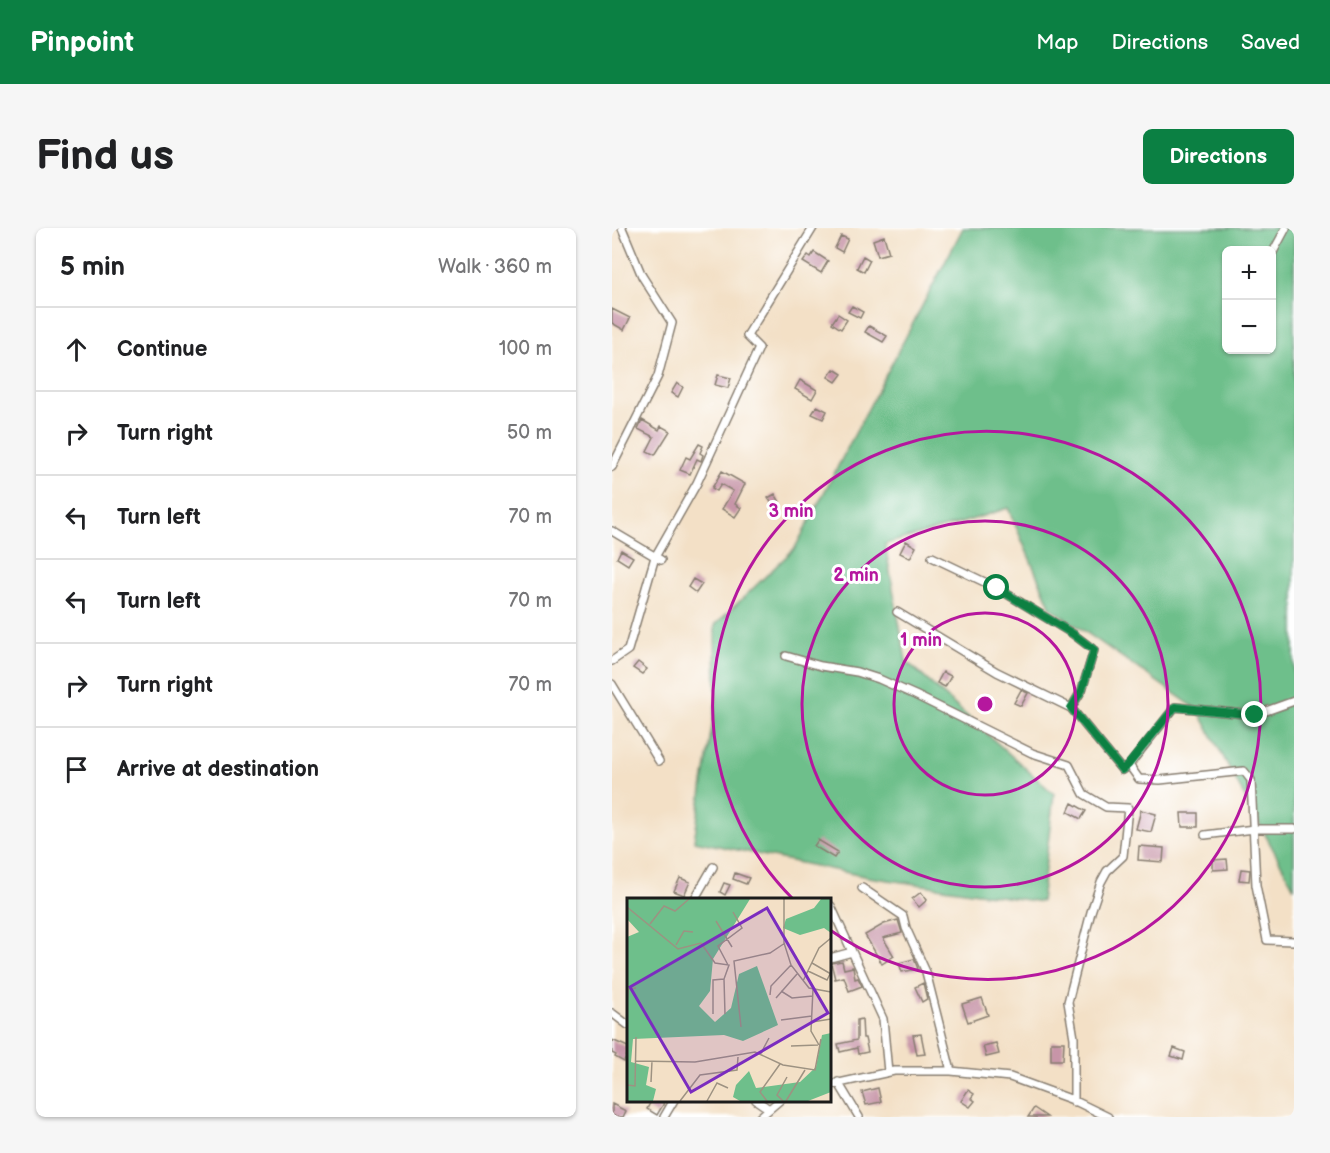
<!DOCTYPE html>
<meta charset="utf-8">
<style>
body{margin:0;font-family:"Balsamiq Sans",sans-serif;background:#f6f6f6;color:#202124}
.controls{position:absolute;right:18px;top:18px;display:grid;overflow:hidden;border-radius:9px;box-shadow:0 2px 4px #0004}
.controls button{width:54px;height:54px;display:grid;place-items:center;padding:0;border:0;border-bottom:2px solid #e0e0e0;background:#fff;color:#202124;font:30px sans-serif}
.stop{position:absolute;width:18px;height:18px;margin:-14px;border:4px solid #0b8043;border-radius:50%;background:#fff}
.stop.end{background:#0b8043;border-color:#fff;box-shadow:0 2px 6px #0008}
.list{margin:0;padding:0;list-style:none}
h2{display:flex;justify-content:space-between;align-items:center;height:78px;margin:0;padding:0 24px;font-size:26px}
h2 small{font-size:20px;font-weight:400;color:#757577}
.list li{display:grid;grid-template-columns:39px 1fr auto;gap:18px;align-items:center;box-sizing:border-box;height:84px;padding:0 24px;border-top:2px solid #e0e0e0}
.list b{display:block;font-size:22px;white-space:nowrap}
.list em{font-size:20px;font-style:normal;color:#757577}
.icon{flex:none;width:33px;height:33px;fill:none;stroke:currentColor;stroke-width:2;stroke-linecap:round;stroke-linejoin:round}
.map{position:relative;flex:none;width:682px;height:889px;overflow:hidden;border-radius:9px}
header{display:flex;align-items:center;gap:36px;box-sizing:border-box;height:84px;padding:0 30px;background:#0b8043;color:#fff}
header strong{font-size:28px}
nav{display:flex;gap:33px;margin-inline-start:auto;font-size:21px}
.intro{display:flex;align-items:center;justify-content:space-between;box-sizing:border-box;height:144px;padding:0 36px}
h1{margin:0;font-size:42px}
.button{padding:15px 27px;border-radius:9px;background:#0b8043;color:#fff;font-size:21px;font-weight:700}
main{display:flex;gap:36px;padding:0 36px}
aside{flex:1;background:#fff;border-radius:9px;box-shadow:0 2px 4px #0004}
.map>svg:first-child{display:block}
.forest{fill:#6ebf8b;stroke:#456e54;stroke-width:1.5;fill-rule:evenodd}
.building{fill:#c795a8}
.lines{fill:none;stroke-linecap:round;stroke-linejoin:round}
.street-casing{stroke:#887e71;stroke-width:10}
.street{stroke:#fff;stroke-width:7}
.route{stroke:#0b8043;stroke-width:8}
.ring{fill:none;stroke:#b5179e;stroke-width:3}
.inset-road{fill:none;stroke:#9d9282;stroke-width:1.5}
.view{fill:#7b2cbf;fill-opacity:0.15;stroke:#7b2cbf;stroke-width:3}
.inset-edge{fill:none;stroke:#1c1c1c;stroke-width:3}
.centre{fill:#b5179e;stroke:#fff;stroke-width:3}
.ring-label{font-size:18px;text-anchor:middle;font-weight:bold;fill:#b5179e;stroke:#fff;stroke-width:6;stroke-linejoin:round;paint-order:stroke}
</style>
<header>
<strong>Pinpoint</strong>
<nav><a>Map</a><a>Directions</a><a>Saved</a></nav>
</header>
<div class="intro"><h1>Find us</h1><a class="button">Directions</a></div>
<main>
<aside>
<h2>5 min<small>Walk · 360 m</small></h2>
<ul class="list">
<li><svg class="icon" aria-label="ahead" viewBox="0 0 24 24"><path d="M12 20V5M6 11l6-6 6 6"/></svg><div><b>Continue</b></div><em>100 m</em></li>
<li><svg class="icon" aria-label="right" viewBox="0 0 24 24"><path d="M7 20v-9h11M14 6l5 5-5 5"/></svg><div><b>Turn right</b></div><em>50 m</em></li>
<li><svg class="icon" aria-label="left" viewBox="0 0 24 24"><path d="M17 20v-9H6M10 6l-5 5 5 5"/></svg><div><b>Turn left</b></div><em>70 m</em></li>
<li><svg class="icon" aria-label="left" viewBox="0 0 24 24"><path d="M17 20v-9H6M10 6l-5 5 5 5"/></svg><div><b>Turn left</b></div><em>70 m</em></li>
<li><svg class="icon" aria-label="right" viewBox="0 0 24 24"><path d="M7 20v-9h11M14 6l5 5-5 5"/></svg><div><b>Turn right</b></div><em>70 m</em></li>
<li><svg class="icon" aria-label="arrive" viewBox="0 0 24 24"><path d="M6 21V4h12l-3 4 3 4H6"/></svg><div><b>Arrive at destination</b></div></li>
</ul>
</aside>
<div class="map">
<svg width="682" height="889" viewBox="0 0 682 889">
<rect width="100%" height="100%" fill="#fff"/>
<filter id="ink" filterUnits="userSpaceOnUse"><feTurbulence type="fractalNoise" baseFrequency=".0167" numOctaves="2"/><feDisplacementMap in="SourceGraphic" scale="12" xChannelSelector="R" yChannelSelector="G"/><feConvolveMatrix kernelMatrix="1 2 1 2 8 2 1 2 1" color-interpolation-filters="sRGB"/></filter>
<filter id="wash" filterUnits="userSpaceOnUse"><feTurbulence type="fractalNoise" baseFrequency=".008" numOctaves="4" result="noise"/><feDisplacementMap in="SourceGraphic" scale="24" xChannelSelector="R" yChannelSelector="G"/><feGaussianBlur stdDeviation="1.35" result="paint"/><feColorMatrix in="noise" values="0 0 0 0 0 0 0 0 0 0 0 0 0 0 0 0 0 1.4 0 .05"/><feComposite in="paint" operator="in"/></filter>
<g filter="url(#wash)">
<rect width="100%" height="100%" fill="#f3e0c6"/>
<path class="forest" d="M 351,0 L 682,0 L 682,660 L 586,482 L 439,380 L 396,280 L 349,295 L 273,316 L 294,433 L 442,566 L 429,674 L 256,649 L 82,613 L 104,473 L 103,397 L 183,320 ZM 614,22 L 660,22 L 660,122 L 614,122 Z"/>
<g id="blocks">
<path class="building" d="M 229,8 L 236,11 L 230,24 L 223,20 Z
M 272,8 L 277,25 L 266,28 L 261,12 Z
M 202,24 L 216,33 L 209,45 L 191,34 L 196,27 L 199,29 Z
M 251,28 L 258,32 L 252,44 L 245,40 Z
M 240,78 L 251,84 L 248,90 L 236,84 Z
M 0,81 L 18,90 L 12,102 L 0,95 Z
M 226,86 L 235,92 L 229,101 L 220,95 Z
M 257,98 L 275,108 L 271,114 L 253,104 Z
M 222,141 L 230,146 L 224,154 L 216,149 Z
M 106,147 L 119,150 L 116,160 L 103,157 Z
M 188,152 L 205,162 L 200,171 L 183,161 Z
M 65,155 L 71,159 L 66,169 L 59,165 Z
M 205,178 L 215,183 L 211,191 L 200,186 Z
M 30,192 L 47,202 L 49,198 L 58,203 L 43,227 L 35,223 L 42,209 L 26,201 Z
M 87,216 L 91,218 L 88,225 L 91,227 L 89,233 L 85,231 L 78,246 L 68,242 L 74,229 L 78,231 Z
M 110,243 L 133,256 L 123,276 L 129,280 L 123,289 L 110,281 L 121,263 L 109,256 L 105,263 L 100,260 Z
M 163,266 L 168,274 L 162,278 L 156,270 Z
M 294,313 L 304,319 L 298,330 L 288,325 Z
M 9,322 L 21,329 L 16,337 L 5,330 Z
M 81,351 L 90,356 L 84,365 L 76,359 Z
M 26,434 L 35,441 L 30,446 L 21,440 Z
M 331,444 L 339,448 L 333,459 L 325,455 Z
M 409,462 L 416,465 L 409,478 L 402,475 Z
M 460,575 L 474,583 L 469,591 L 456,584 Z
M 529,582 L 544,586 L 539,604 L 524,601 Z
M 569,585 L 586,585 L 586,599 L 570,599 Z
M 206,612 L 226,624 L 222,630 L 202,618 Z
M 527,618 L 552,620 L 551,634 L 526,632 Z
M 615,631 L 616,641 L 601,642 L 601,632 Z
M 629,641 L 638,642 L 637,653 L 627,652 Z
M 123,645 L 137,650 L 134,656 L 121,651 Z
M 68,650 L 78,654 L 72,667 L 62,663 Z
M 112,655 L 118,657 L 113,667 L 108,664 Z
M 309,664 L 315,672 L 307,679 L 300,671 Z
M 286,692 L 290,705 L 271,710 L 282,728 L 270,736 L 253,707 L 272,696 Z
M 302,731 L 306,741 L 290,744 L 287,735 Z
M 230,733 L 232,741 L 241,739 L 243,751 L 246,750 L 250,758 L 237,763 L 232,749 L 223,751 L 219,735 Z
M 311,755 L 315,771 L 310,774 L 303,759 Z
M 370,770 L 376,787 L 356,794 L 350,776 Z
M 250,791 L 251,810 L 253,810 L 256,824 L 246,826 L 245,820 L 228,824 L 226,816 L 245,812 L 245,792 Z
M 309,806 L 313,826 L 305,827 L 301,807 Z
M 0,812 L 16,819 L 16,825 L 12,834 L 3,829 L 4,827 L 0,825 Z
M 439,814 L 452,814 L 451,832 L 439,832 Z
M 384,815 L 387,826 L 374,829 L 371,818 Z
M 562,820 L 573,824 L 571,832 L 559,828 Z
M 266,860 L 269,874 L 254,877 L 250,864 Z
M 356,862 L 362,866 L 359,870 L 363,873 L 358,879 L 349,873 Z
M 39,873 L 47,873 L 52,875 L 45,887 L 35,881 Z
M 0,876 L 14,883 L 11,889 L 4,889 L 0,887 Z
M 422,880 L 435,889 L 416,889 Z"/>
</g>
</g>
<g filter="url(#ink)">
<use href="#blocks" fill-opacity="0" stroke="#887e71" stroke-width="1.5"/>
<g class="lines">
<g class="street-casing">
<path id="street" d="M 660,26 L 674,0
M 0,239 L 46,148 L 60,95 L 30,48 L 10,0
M 0,303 L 49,332
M 320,329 L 385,360 L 461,406 L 482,422 L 470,462 L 459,480
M 285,384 L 385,444 L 459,480 L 510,542 L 517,537 L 563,479 L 643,487 L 682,473
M 174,428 L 209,438 L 245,444 L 267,451 L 303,467 L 420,525 L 457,537 L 472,566 L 494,579 L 516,580 L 511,628 L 495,643 L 489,654 L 479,684 L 456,774 L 462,810 L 462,874
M 0,433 L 16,422 L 43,329 L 85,255 L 147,120 L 135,108 L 201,0
M 0,456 L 47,533
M 517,537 L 527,551 L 548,552 L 632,543 L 639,552 L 644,657 L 655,712 L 682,713
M 593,607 L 642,601 L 682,601
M 250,660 L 291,688 L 294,700 L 314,744 L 339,843
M 82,672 L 101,639
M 219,678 L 271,791 L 276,844
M 218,730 L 240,724
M 0,785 L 16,797
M 226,854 L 247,889
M 218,857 L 282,843 L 339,843 L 398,849 L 461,872 L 496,889
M 144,872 L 157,881
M 52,889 L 62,872
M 148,889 L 168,872"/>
</g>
<use href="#street" class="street"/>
</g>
</g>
<g class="lines" filter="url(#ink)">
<path class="route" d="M 385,360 L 461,406 L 482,422 L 470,462 L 459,480 L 510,542 L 516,537 L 563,479 L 643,487"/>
</g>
<g class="ring">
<circle cx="373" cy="476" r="91"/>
<circle cx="373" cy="476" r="183"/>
<path d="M181 671A274 274 0 1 1 218 702"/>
</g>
<g transform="translate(15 670)">
<rect width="204" height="204" fill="#f3e0c6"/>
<path d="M 0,1 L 123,1 L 86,61 L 83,93 L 72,108 L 88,124 L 104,110 L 112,76 L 130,68 L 151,127 L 116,143 L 97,137 L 6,141 L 4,164 L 22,169 L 19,187 L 29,191 L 26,203 L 0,203 L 0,39 L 12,34 L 0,21 ZM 194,1 L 204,1 L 204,35 L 197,30 L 173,37 L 156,30 L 159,21 L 187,10 ZM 204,135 L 204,194 L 181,203 L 113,203 L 106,199 L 109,187 L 122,173 L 129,190 L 173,184 L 189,169 L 195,137 Z" fill="#6ebf8b"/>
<path class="inset-road" d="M 157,1 L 157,45 L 164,67 L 182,90 L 204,94M 0,9 L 51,51 L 74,45 L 88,65 L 102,67 L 97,81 L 98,116M 89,23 L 105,49M 23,26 L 37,8 L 48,13 L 62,1M 49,47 L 57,33 L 66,34M 185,65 L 204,76M 101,67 L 91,48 L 115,30 L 106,14M 181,73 L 200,82 L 204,74M 176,83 L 192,50 L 204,40M 186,91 L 184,133 L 192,147M 154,93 L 165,100 L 186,98M 143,97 L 144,88 L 164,67M 149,100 L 170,76M 0,105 L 1,91 L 9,90M 86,116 L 86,82 L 97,81M 154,122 L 185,118M 185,124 L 204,121M 114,129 L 107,63 L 143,55 L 158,45M 164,148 L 191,147M 133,157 L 142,140M 9,163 L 68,164 L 128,154 L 156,167 L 188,172 L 194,141M 24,184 L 25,163M 0,187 L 8,188 L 9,139M 53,203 L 73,177 L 110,172 L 111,159M 80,203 L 90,185 L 101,190M 140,203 L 133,194 L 153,166M 156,203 L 150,197 L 160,179M 159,203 L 178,172"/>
<path class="view" d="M 140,10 L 201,115 L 64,194 L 3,89 Z"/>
<rect width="204" height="204" class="inset-edge"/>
</g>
<circle cx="373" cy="476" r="9" class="centre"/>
<g class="ring-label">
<text x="179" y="289">3 min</text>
<text x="244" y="353">2 min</text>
<text x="309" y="418">1 min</text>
</g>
</svg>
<div class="controls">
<button>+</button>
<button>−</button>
</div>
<div class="stop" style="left:385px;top:360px"></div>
<div class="stop end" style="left:643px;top:487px"></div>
</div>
</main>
